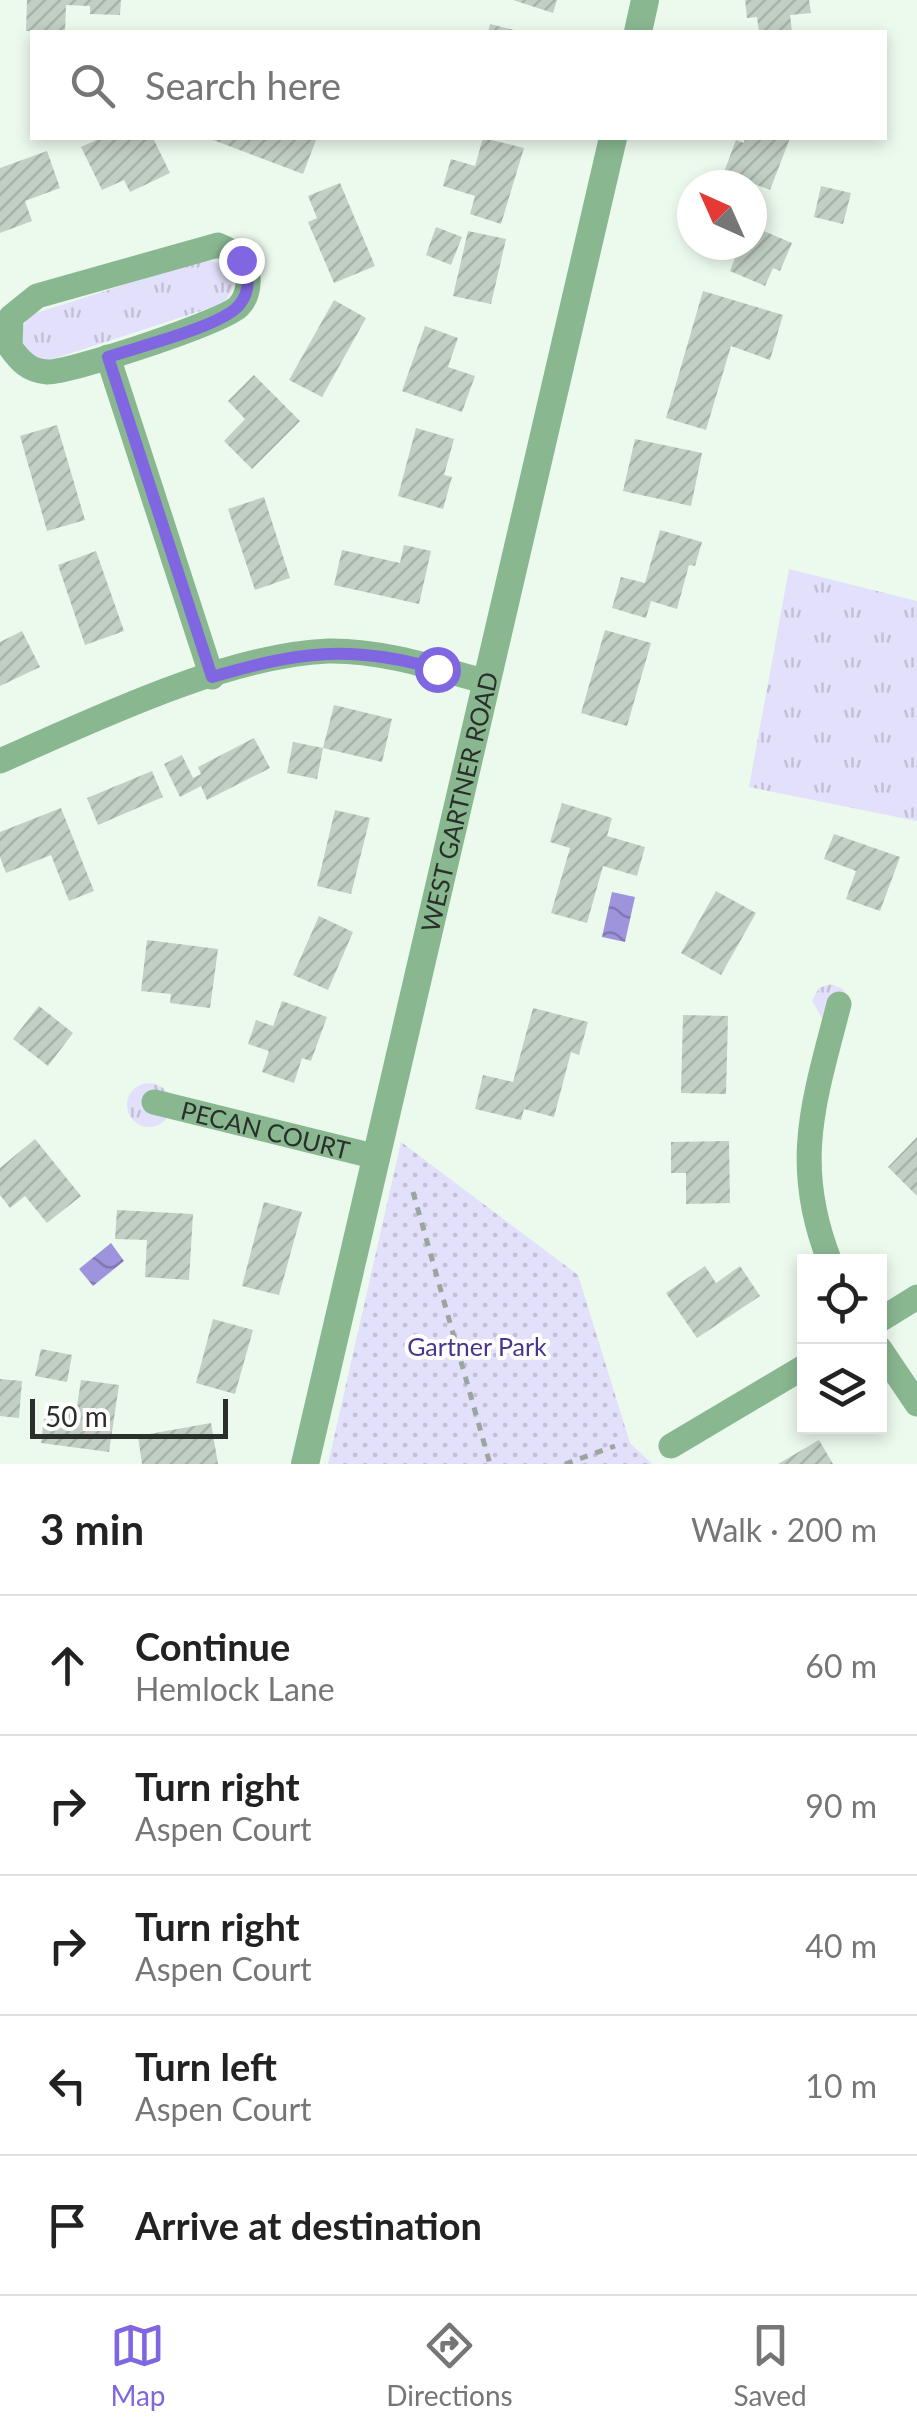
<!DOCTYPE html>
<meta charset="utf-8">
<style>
body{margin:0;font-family:Lato,sans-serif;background:#f6f6f6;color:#222}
.controls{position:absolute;right:30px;bottom:30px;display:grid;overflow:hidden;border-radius:0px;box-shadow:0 5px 15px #0003}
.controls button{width:90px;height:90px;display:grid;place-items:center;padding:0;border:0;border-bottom:2px solid #e0e0e0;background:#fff;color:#222;font:50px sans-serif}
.compass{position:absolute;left:677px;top:170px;width:90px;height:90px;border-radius:50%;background:#fff;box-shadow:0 5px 15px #0003;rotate:315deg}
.scale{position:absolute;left:30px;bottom:25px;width:198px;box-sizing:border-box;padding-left:10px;border:5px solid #2a2f2b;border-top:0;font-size:28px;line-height:35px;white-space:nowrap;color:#2a2f2b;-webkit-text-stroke:8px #fff;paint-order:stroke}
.stop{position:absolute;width:30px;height:30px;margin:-22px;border:8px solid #8066e1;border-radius:50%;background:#fff}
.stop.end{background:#8066e1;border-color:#fff;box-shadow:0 2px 10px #0008}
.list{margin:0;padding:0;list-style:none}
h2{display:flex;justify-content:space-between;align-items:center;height:130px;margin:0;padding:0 40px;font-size:42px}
h2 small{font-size:32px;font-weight:400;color:#767676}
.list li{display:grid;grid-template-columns:65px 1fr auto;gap:30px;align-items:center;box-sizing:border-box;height:140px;padding:0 40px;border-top:2px solid #e0e0e0}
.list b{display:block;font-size:38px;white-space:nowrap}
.list p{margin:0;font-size:32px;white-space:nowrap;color:#767676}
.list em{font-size:32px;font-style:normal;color:#767676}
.icon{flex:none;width:55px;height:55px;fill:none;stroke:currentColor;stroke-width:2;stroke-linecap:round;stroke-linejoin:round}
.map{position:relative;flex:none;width:917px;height:1464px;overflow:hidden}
.search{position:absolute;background:#fff;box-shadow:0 5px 15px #0003;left:30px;right:30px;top:30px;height:110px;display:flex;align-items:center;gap:25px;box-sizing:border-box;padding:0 35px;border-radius:0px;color:#767676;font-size:38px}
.sheet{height:830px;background:#fff}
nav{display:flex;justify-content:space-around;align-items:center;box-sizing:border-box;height:140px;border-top:2px solid #e0e0e0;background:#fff;font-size:28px;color:#767676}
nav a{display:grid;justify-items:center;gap:5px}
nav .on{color:#8066e1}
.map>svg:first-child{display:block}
.grass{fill:url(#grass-tufts)}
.park{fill:url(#park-dots)}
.water{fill:url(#water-waves)}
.building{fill:url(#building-hatch)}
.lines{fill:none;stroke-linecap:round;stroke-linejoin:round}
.path{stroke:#9ca59d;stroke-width:5;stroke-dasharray:8 8;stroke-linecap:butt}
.minor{stroke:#89b790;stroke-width:25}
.tertiary{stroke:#89b790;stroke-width:28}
.route{stroke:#8066e1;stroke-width:12}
.labels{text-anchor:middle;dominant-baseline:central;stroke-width:8;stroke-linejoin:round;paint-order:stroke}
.street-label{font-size:25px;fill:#2a2f2b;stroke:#fff}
.park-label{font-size:25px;fill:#49358b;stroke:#fff}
</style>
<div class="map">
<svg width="917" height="1464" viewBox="0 0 917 1464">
<defs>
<pattern id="grass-tufts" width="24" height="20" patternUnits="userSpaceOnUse" patternTransform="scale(2.5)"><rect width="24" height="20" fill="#e2e0fb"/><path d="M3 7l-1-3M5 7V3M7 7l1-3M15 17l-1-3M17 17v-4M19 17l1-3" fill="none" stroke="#c2c0d7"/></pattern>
<pattern id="park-dots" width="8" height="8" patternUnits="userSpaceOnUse" patternTransform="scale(2.5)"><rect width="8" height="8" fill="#e2e0fb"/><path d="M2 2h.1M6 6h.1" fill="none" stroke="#c2c0d7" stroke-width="1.8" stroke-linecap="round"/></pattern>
<pattern id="water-waves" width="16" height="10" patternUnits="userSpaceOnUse" patternTransform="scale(2.5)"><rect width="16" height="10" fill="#9e94dd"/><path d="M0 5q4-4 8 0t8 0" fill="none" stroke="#8179b3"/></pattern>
<pattern id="building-hatch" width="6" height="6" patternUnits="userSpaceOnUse" patternTransform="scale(2.5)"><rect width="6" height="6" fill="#c2cfc4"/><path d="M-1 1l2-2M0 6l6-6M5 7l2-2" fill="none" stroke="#a7b2a9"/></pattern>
</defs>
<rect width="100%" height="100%" fill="#ecf9ed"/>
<path class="grass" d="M 205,259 L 225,265 C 237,277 234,293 222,304 L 47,361 L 27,356 L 18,335 L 30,315 Z
M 789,569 L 917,601 L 917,821 L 749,787 Z
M 831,984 L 843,989 L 850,1002 L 823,1020 L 812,1001 L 819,988 Z
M127 1105a22 22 0 1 1 44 0a22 22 0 1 1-44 0Z"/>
<path class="park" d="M 401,1142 L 578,1275 L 630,1443 L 652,1464 L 328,1464 Z"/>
<path class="water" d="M 612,892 L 635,897 L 625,942 L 602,937 Z
M 111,1243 L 124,1261 L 93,1286 L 79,1269 Z"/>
<path class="building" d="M 27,0 L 121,0 L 120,15 L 90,14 L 90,6 L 66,5 L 65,32 L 26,31 Z
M 513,0 L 557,0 L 553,13 Z
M 745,0 L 809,0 L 811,13 L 790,15 L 792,32 L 759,32 L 757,17 L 747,18 Z
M 490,24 L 518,31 L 518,32 L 488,32 Z
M 101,138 L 153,138 L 170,173 L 130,192 L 124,180 L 102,190 L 81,147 Z
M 208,138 L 311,138 L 316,140 L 303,174 Z
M 483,138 L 524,148 L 501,224 L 470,214 L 475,196 L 443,186 L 451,159 L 475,166 Z
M 745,138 L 790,138 L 770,190 L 724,172 L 736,140 L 744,143 Z
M 47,151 L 60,188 L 25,201 L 32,221 L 0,233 L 0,168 Z
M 340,183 L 375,266 L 334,283 L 308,222 L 317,218 L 308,196 Z
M 821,186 L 851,193 L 843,224 L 814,217 Z
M 752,226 L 792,243 L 780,271 L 773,268 L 765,286 L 730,271 L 740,245 L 752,245 Z
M 436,227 L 462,237 L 451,265 L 426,255 Z
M 468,231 L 506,239 L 491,304 L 453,296 Z
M 703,291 L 783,315 L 770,360 L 731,346 L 706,430 L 666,418 Z
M 334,300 L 366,318 L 322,397 L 289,380 Z
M 425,326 L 458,338 L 448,367 L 475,376 L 462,412 L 402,391 Z
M 254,375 L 300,421 L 252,469 L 224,441 L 245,419 L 228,401 Z
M 57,425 L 85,520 L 47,531 L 20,436 Z
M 416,428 L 454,439 L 444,475 L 452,477 L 443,509 L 398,496 Z
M 635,439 L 702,453 L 691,506 L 623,491 Z
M 264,497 L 290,578 L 255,590 L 228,509 Z
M 660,530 L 702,542 L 695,566 L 689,565 L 677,609 L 651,601 L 646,618 L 612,608 L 621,577 L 645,583 Z
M 404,545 L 431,551 L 419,604 L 334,585 L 342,550 L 400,563 Z
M 96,551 L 124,631 L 85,645 L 58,565 Z
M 605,630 L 651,643 L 627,726 L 581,713 Z
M 22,631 L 40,667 L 0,686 L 0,642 Z
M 334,705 L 392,719 L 382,762 L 323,748 L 317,779 L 287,773 L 293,742 L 323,748 Z
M 254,738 L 270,768 L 207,800 L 201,786 L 180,797 L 164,764 L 182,755 L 193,778 L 201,774 L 198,767 Z
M 152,771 L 163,797 L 98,825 L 87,798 Z
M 562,803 L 612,818 L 607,836 L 645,847 L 637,876 L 603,866 L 587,923 L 551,913 L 570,848 L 550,842 Z
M 61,808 L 94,891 L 69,901 L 51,855 L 6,873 L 0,857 L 0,832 Z
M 335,810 L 370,818 L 351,894 L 317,886 Z
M 834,834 L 900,857 L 880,911 L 846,899 L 856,871 L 824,859 Z
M 716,891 L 756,913 L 721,975 L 681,953 Z
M 319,916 L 353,932 L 328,990 L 293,975 Z
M 147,940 L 218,949 L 210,1008 L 170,1003 L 171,994 L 141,991 Z
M 282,1001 L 327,1017 L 311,1061 L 302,1058 L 294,1083 L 262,1072 L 269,1051 L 248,1044 L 256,1020 L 273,1026 Z
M 39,1006 L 73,1033 L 48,1066 L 13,1039 Z
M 533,1008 L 588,1022 L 579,1055 L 571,1052 L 554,1117 L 524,1109 L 521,1120 L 475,1109 L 483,1075 L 513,1082 Z
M 683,1015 L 728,1016 L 726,1094 L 681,1093 Z
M 917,1137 L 917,1196 L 888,1167 Z
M 35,1139 L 81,1196 L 47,1223 L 25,1196 L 10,1208 L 0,1195 L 0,1168 Z
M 729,1141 L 730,1203 L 686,1204 L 686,1173 L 671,1173 L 671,1142 Z
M 264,1202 L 302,1212 L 279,1295 L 242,1286 Z
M 117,1210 L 193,1214 L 189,1280 L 145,1277 L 147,1240 L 115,1239 Z
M 705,1266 L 716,1283 L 740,1266 L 760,1296 L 697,1338 L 666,1293 Z
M 213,1319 L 253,1330 L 235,1394 L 196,1383 Z
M 41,1349 L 72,1355 L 67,1382 L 35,1376 Z
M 0,1379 L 22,1381 L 19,1418 L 0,1416 Z
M 81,1380 L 119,1385 L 109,1452 L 41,1443 L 45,1409 L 76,1413 Z
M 211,1423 L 218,1464 L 142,1464 L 138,1436 Z
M 819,1440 L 833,1464 L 778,1464 Z"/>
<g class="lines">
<path class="path" d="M 413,1192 L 490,1464
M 565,1464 L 615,1446"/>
<g class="minor">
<path d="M 218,245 C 233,251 246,259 248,277 C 249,287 246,299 239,306 C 227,321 69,373 47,372 C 29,371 20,361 10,347 L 11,317 L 37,296 Z"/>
<path d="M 108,357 L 212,677"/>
<path d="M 0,761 C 93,720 227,655 328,651 C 381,650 436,668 487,682"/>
<path id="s1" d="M 154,1102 L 377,1157"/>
<path d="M 830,1262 C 791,1164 814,1101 839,1004"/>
<path d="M 880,1320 L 917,1297"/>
<path d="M 880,1349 L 917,1404"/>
<path d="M 671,1446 L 804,1367"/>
</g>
<g class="tertiary">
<path d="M 638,32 L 645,0"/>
<path id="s2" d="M 305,1464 L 613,138"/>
</g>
</g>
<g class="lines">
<path class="route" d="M 241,260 C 249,274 251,290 240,304 C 224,326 137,347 108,357 L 212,677 C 298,652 349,644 437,669"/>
</g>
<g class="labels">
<g class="street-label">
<text stroke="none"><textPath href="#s2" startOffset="680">WEST GARTNER ROAD</textPath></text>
<text stroke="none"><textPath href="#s1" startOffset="115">PECAN COURT</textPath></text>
</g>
<g class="park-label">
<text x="477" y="1346">Gartner Park</text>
</g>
</g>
</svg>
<div class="controls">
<button><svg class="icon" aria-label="locate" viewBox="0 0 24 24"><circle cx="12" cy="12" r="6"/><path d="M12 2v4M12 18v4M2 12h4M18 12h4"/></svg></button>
<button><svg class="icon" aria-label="layers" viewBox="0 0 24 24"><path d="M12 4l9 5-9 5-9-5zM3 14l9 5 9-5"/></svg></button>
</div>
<svg class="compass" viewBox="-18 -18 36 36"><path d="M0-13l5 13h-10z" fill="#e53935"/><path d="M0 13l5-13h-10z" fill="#767676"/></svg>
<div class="scale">50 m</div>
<div class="stop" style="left:437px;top:669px"></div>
<div class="stop end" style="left:241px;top:260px"></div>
<div class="search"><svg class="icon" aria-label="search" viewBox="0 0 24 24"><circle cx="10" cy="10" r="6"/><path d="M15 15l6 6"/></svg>Search here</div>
</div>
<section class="sheet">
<h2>3 min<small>Walk · 200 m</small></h2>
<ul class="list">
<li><svg class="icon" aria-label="ahead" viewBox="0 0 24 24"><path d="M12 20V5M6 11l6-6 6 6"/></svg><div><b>Continue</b><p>Hemlock Lane</p></div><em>60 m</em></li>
<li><svg class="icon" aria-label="right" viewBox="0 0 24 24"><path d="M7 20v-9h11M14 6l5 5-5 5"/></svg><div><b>Turn right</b><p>Aspen Court</p></div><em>90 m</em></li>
<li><svg class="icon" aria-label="right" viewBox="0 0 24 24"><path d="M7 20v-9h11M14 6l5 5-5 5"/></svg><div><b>Turn right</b><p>Aspen Court</p></div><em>40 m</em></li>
<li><svg class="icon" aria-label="left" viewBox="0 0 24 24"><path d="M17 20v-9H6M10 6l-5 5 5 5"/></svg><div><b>Turn left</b><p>Aspen Court</p></div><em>10 m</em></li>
<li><svg class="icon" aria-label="arrive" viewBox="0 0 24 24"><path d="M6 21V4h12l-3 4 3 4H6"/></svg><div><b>Arrive at destination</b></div></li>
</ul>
</section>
<nav>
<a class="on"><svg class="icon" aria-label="map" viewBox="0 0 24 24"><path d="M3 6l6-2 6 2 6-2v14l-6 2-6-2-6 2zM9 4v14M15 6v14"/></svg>Map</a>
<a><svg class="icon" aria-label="directions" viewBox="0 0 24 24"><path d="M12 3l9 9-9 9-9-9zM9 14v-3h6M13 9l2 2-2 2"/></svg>Directions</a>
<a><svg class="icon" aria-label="saved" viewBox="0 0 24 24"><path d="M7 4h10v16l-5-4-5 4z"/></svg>Saved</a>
</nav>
